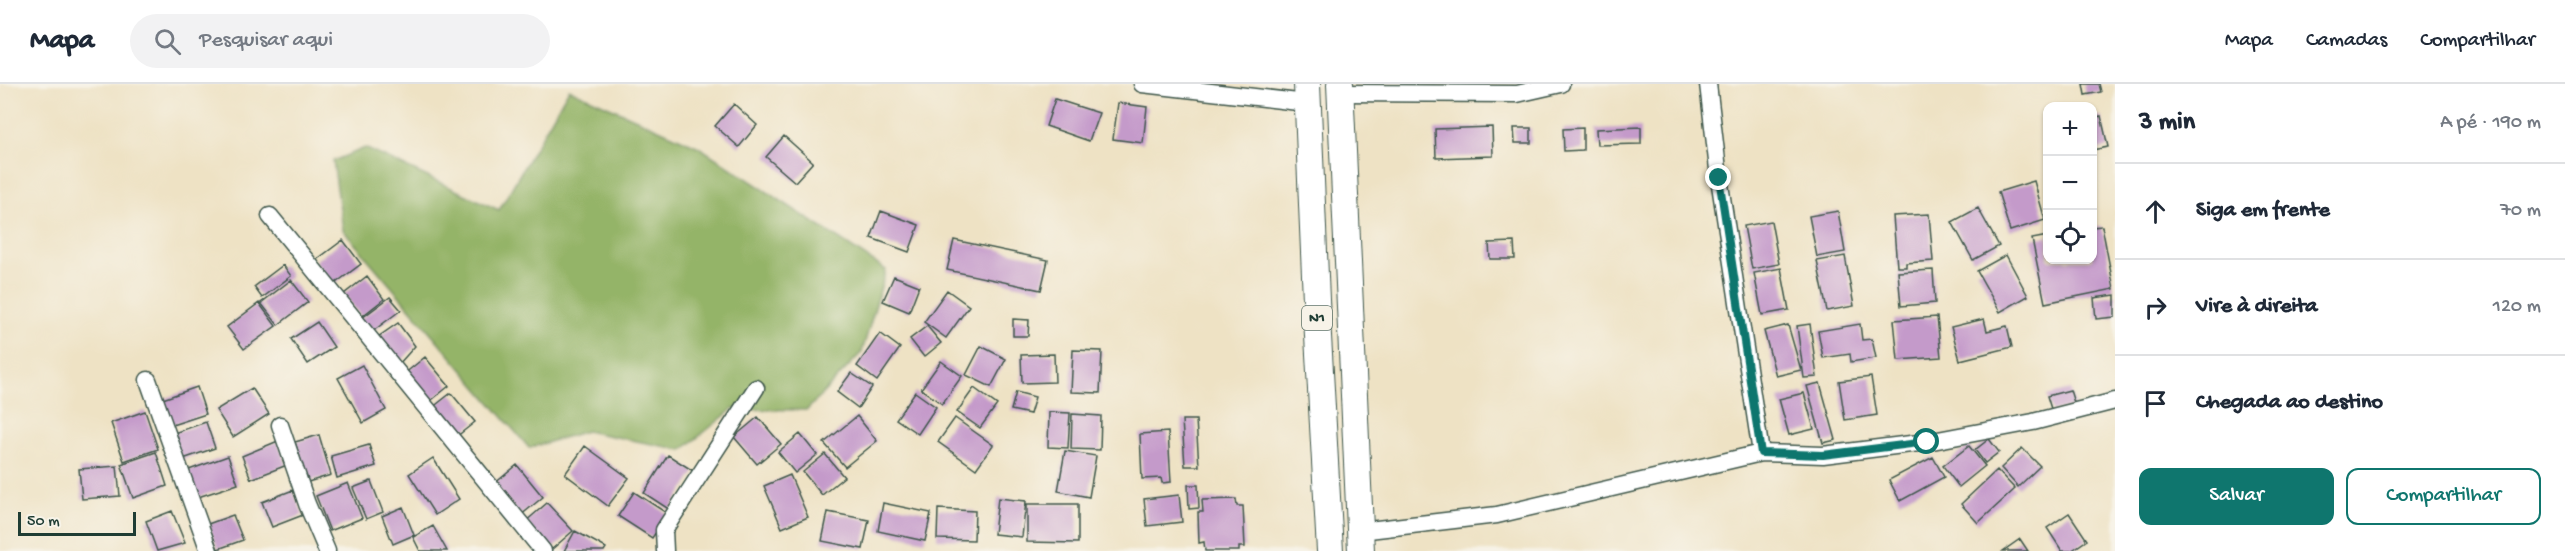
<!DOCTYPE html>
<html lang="pt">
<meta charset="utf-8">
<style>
body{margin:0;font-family:"Gochi Hand",sans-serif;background:#f2f2f3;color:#1f2937}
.controls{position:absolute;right:18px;top:18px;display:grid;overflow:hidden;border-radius:12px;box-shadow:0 2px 4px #0004}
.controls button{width:54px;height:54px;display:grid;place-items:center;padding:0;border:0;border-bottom:2px solid #e0e1e3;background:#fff;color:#1f2937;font:30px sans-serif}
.scale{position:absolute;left:18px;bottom:15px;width:118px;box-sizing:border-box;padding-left:6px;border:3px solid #1f3d34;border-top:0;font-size:16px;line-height:21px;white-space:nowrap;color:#1f3d34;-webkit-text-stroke:4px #f7f3e8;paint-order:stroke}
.stop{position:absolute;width:18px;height:18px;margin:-14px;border:4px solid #0f766e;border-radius:50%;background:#fff}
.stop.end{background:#0f766e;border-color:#fff;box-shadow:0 2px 6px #0008}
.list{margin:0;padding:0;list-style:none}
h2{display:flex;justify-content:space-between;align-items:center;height:78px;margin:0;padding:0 24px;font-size:26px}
h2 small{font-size:20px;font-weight:400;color:#747a83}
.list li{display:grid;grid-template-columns:39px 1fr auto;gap:18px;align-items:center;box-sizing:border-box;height:96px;padding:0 24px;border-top:2px solid #e0e1e3}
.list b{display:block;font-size:22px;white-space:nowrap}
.list em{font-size:20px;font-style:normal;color:#747a83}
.actions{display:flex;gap:12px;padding:18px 24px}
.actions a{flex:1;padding:14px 0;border:2px solid #0f766e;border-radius:12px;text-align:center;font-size:21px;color:#0f766e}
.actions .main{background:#0f766e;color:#fff}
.icon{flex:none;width:33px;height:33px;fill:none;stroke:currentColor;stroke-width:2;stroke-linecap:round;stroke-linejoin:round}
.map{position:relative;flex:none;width:2115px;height:467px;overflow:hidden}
header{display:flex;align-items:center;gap:36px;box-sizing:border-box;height:84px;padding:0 30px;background:#fff;border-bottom:2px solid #e0e1e3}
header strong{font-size:28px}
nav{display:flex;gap:33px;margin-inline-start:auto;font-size:21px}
.search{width:420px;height:54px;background:#f2f2f3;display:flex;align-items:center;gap:15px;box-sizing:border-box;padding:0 21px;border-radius:33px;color:#747a83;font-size:22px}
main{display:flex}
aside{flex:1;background:#fff}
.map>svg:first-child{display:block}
.forest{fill:#94b468;stroke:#5a784e;stroke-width:1.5}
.building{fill:#c49aca}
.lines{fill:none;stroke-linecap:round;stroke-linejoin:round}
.street-casing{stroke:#3e564a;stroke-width:19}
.primary-casing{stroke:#3e564a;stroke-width:28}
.street{stroke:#fff;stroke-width:16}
.primary{stroke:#fff;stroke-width:26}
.route{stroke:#0f766e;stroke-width:8}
.labels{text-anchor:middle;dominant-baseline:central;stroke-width:5;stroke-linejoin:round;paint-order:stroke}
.shield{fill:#f7f3e8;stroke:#60746a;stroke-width:1.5}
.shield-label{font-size:15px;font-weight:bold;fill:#1f3d34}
</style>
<header>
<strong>Mapa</strong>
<div class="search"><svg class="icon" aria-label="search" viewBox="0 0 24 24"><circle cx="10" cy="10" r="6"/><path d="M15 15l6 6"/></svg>Pesquisar aqui</div>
<nav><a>Mapa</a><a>Camadas</a><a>Compartilhar</a></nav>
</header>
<main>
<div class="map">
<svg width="2115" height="467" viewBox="0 0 2115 467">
<rect width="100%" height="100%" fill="#f7f3e8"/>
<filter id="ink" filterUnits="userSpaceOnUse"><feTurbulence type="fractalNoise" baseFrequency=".0167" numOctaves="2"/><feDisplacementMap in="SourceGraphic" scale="12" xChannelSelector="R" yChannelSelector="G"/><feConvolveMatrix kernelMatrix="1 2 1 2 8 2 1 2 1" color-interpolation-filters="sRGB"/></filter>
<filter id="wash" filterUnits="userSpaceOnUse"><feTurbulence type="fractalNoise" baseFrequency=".008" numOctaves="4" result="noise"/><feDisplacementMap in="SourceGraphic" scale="24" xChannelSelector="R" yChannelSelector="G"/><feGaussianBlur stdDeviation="1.35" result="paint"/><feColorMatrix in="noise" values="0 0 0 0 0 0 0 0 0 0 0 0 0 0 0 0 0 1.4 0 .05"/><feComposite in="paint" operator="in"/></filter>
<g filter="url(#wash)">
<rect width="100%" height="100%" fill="#eee2c4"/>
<path class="forest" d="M 569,5 L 699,63 L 886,186 L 862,268 L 807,326 L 733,325 L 682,366 L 586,347 L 529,364 L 343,146 L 333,77 L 365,64 L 499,126 Z"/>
<g id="blocks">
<path class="building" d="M 2083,0 L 2099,0 L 2101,8 L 2085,11 Z
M 1055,15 L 1099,29 L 1089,57 L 1046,42 Z
M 1118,19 L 1147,23 L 1143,59 L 1113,55 Z
M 734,20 L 757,41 L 739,63 L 715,42 Z
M 2101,32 L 2108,63 L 2092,66 L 2092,34 Z
M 1492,43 L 1493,72 L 1436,74 L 1435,45 Z
M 1641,43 L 1641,60 L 1597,61 L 1596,45 Z
M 1514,44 L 1531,44 L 1531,59 L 1515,59 Z
M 1583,44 L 1583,66 L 1564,67 L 1563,45 Z
M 784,52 L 813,78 L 795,98 L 766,73 Z
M 2034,97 L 2045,136 L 2010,147 L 1998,108 Z
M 1978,124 L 1999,162 L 1973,176 L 1952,138 Z
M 881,127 L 919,141 L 909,168 L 871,154 Z
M 1838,127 L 1845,168 L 1817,173 L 1809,132 Z
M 1929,130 L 1933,177 L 1906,179 L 1906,183 L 1897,183 L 1893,132 Z
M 1771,137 L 1779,180 L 1752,185 L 1744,142 Z
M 2102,142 L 2114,205 L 2045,219 L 2032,155 L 2048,152 L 2048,176 L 2092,176 L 2092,143 Z
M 343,156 L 361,180 L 333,201 L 315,177 Z
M 954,156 L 1048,176 L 1041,206 L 947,186 Z
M 1514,158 L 1515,175 L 1490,175 L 1489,159 Z
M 2006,171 L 2028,212 L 2000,228 L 1977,187 Z
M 1845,172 L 1854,222 L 1827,227 L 1817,177 Z
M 283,181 L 291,192 L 262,214 L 254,203 Z
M 1781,184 L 1789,226 L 1762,231 L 1754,189 Z
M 1933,186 L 1935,219 L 1901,222 L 1898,188 Z
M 367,192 L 384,215 L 361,233 L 344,210 Z
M 894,192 L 919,202 L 909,228 L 883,217 Z
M 291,196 L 308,218 L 278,241 L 261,219 Z
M 947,206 L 969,222 L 946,254 L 924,238 Z
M 2115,211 L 2115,233 L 2096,235 L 2094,214 Z
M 390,213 L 401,226 L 369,250 L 358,237 Z
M 259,219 L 276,242 L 244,265 L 227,243 Z
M 1937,233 L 1941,273 L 1898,276 L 1894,236 Z
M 1013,235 L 1029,236 L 1028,252 L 1013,252 Z
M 1984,235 L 1987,247 L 2007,242 L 2012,263 L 1960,276 L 1951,243 Z
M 317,238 L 334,263 L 308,280 L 291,255 Z
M 398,239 L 415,262 L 398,281 L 378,253 Z
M 1810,240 L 1817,293 L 1804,294 L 1797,242 Z
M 1860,240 L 1862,256 L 1872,255 L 1876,274 L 1851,278 L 1850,270 L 1823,274 L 1818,247 Z
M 1788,241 L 1801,286 L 1776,292 L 1764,247 Z
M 927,242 L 941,259 L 924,273 L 910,255 Z
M 880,249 L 900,264 L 877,297 L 857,282 Z
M 981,262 L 1006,275 L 991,303 L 966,291 Z
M 1073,266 L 1102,267 L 1100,309 L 1071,308 Z
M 1054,270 L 1055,298 L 1022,299 L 1021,271 Z
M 425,273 L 449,302 L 428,319 L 404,290 Z
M 941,277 L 962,292 L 942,320 L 921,305 Z
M 362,281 L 386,326 L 363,339 L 338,294 Z
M 851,289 L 872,303 L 858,324 L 837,308 Z
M 1871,293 L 1877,331 L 1845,336 L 1839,297 Z
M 1820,299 L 1836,356 L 1823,359 L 1807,302 Z
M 197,303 L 206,330 L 169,342 L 160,316 Z
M 252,304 L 269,330 L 233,353 L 216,326 Z
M 974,304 L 997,321 L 980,344 L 957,328 Z
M 2070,306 L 2075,322 L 2052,328 L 2047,312 Z
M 915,308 L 936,323 L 918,350 L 896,335 Z
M 1016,308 L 1035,313 L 1030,330 L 1011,326 Z
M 451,309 L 475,338 L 456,353 L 432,324 Z
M 1804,309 L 1814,345 L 1789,351 L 1779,315 Z
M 145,327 L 158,365 L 124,377 L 111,339 Z
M 1049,328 L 1070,329 L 1068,364 L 1048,363 Z
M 1072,330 L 1101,332 L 1100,366 L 1071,365 Z
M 857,332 L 877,357 L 845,383 L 824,359 Z
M 758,333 L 781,360 L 757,380 L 734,353 Z
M 955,334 L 993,361 L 976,385 L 938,358 Z
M 1182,336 L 1196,336 L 1199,382 L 1185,382 Z
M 206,338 L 215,364 L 180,376 L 171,350 Z
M 1168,348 L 1171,398 L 1162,399 L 1161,394 L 1142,395 L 1140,350 Z
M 800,350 L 817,371 L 795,389 L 778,368 Z
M 319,351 L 331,391 L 308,398 L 295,358 Z
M 1989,355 L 1999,368 L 1985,379 L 1975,366 Z
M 278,357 L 287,381 L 251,395 L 242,372 Z
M 369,361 L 376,382 L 337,394 L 331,372 Z
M 585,362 L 629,394 L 608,422 L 565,390 Z
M 1969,362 L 1985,382 L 1959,403 L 1943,382 Z
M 2022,364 L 2040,382 L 2018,403 L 2001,384 Z
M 1065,367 L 1096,372 L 1089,413 L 1058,407 Z
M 156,368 L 167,402 L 133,414 L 121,380 Z
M 825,370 L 844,393 L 822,411 L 803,388 Z
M 668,371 L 695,388 L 670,426 L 644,409 Z
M 228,372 L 238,400 L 195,414 L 186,387 Z
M 1933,373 L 1944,393 L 1900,417 L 1889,396 Z
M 433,374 L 459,415 L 435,431 L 409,390 Z
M 517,381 L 543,413 L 520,432 L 494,400 Z
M 117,382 L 120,412 L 82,415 L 79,385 Z
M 1997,386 L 2015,405 L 1978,439 L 1961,420 Z
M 790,391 L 808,433 L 782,444 L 764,402 Z
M 371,397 L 383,428 L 366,435 L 353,404 Z
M 348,399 L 362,434 L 330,447 L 316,412 Z
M 1188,401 L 1198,401 L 1199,424 L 1189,425 Z
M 293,406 L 303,431 L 272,443 L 262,418 Z
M 634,408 L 668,430 L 652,454 L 618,432 Z
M 1179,411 L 1182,438 L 1147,442 L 1144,415 Z
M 998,414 L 1026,417 L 1022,453 L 994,450 Z
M 1236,415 L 1237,422 L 1243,422 L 1245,463 L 1239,463 L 1239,467 L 1205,467 L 1204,458 L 1199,459 L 1198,428 L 1203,428 L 1202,416 Z
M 547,419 L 573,447 L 551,466 L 525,438 Z
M 883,419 L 931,429 L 925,457 L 878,447 Z
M 1027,420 L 1078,420 L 1078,459 L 1027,458 Z
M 403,423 L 414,451 L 393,460 L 382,432 Z
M 938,425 L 975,427 L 974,456 L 937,455 Z
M 172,427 L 185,459 L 157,467 L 146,437 Z
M 828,428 L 869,436 L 863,465 L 822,457 Z
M 2069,429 L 2087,456 L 2071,467 L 2062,467 L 2047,444 Z
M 233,431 L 243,456 L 218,465 L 208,440 Z
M 433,442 L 447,467 L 420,467 L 413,453 Z
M 575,447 L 606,464 L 604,467 L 564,467 Z
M 2020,455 L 2028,467 L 2003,467 Z"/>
</g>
</g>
<g filter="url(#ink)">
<use href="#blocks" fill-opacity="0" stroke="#3e564a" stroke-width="1.5"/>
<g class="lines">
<g class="street-casing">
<path id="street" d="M 1142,0 L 1307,19
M 1708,0 L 1719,94 L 1761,369
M 1341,9 L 1517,10 L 1561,0
M 270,132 L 543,467
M 148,296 L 209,467
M 280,341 L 307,420 L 327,467
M 1360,447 L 1497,431 L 1761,369 L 1823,371 L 1927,358 L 2033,338 L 2115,317
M 665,467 L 664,446 L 756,304"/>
</g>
<g class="primary-casing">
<path id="primary" d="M 1307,0 L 1316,216 L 1330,467
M 1340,0 L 1361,467"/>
</g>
<use href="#street" class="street"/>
<use href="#primary" class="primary"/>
</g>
</g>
<g class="lines" filter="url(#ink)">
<path class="route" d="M 1719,94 L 1761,369 L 1823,371 L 1927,358"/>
</g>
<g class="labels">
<rect class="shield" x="1302" y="222" width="30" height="24" rx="4.5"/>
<g class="shield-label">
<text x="1317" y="234">N1</text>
</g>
</g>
</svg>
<div class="controls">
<button>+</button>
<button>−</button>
<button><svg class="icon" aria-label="locate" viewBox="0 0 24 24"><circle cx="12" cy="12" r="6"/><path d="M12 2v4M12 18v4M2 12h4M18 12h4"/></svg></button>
</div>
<div class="scale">50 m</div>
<div class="stop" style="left:1927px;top:358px"></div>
<div class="stop end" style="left:1719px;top:94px"></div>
</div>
<aside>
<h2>3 min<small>A pé · 190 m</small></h2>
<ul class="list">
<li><svg class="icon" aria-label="ahead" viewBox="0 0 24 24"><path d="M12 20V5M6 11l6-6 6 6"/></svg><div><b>Siga em frente</b></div><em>70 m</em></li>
<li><svg class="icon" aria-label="right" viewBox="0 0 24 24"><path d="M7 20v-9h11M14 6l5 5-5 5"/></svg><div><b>Vire à direita</b></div><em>120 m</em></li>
<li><svg class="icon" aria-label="arrive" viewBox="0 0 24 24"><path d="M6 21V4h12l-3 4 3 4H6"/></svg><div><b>Chegada ao destino</b></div></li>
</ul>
<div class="actions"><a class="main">Salvar</a><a>Compartilhar</a></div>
</aside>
</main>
